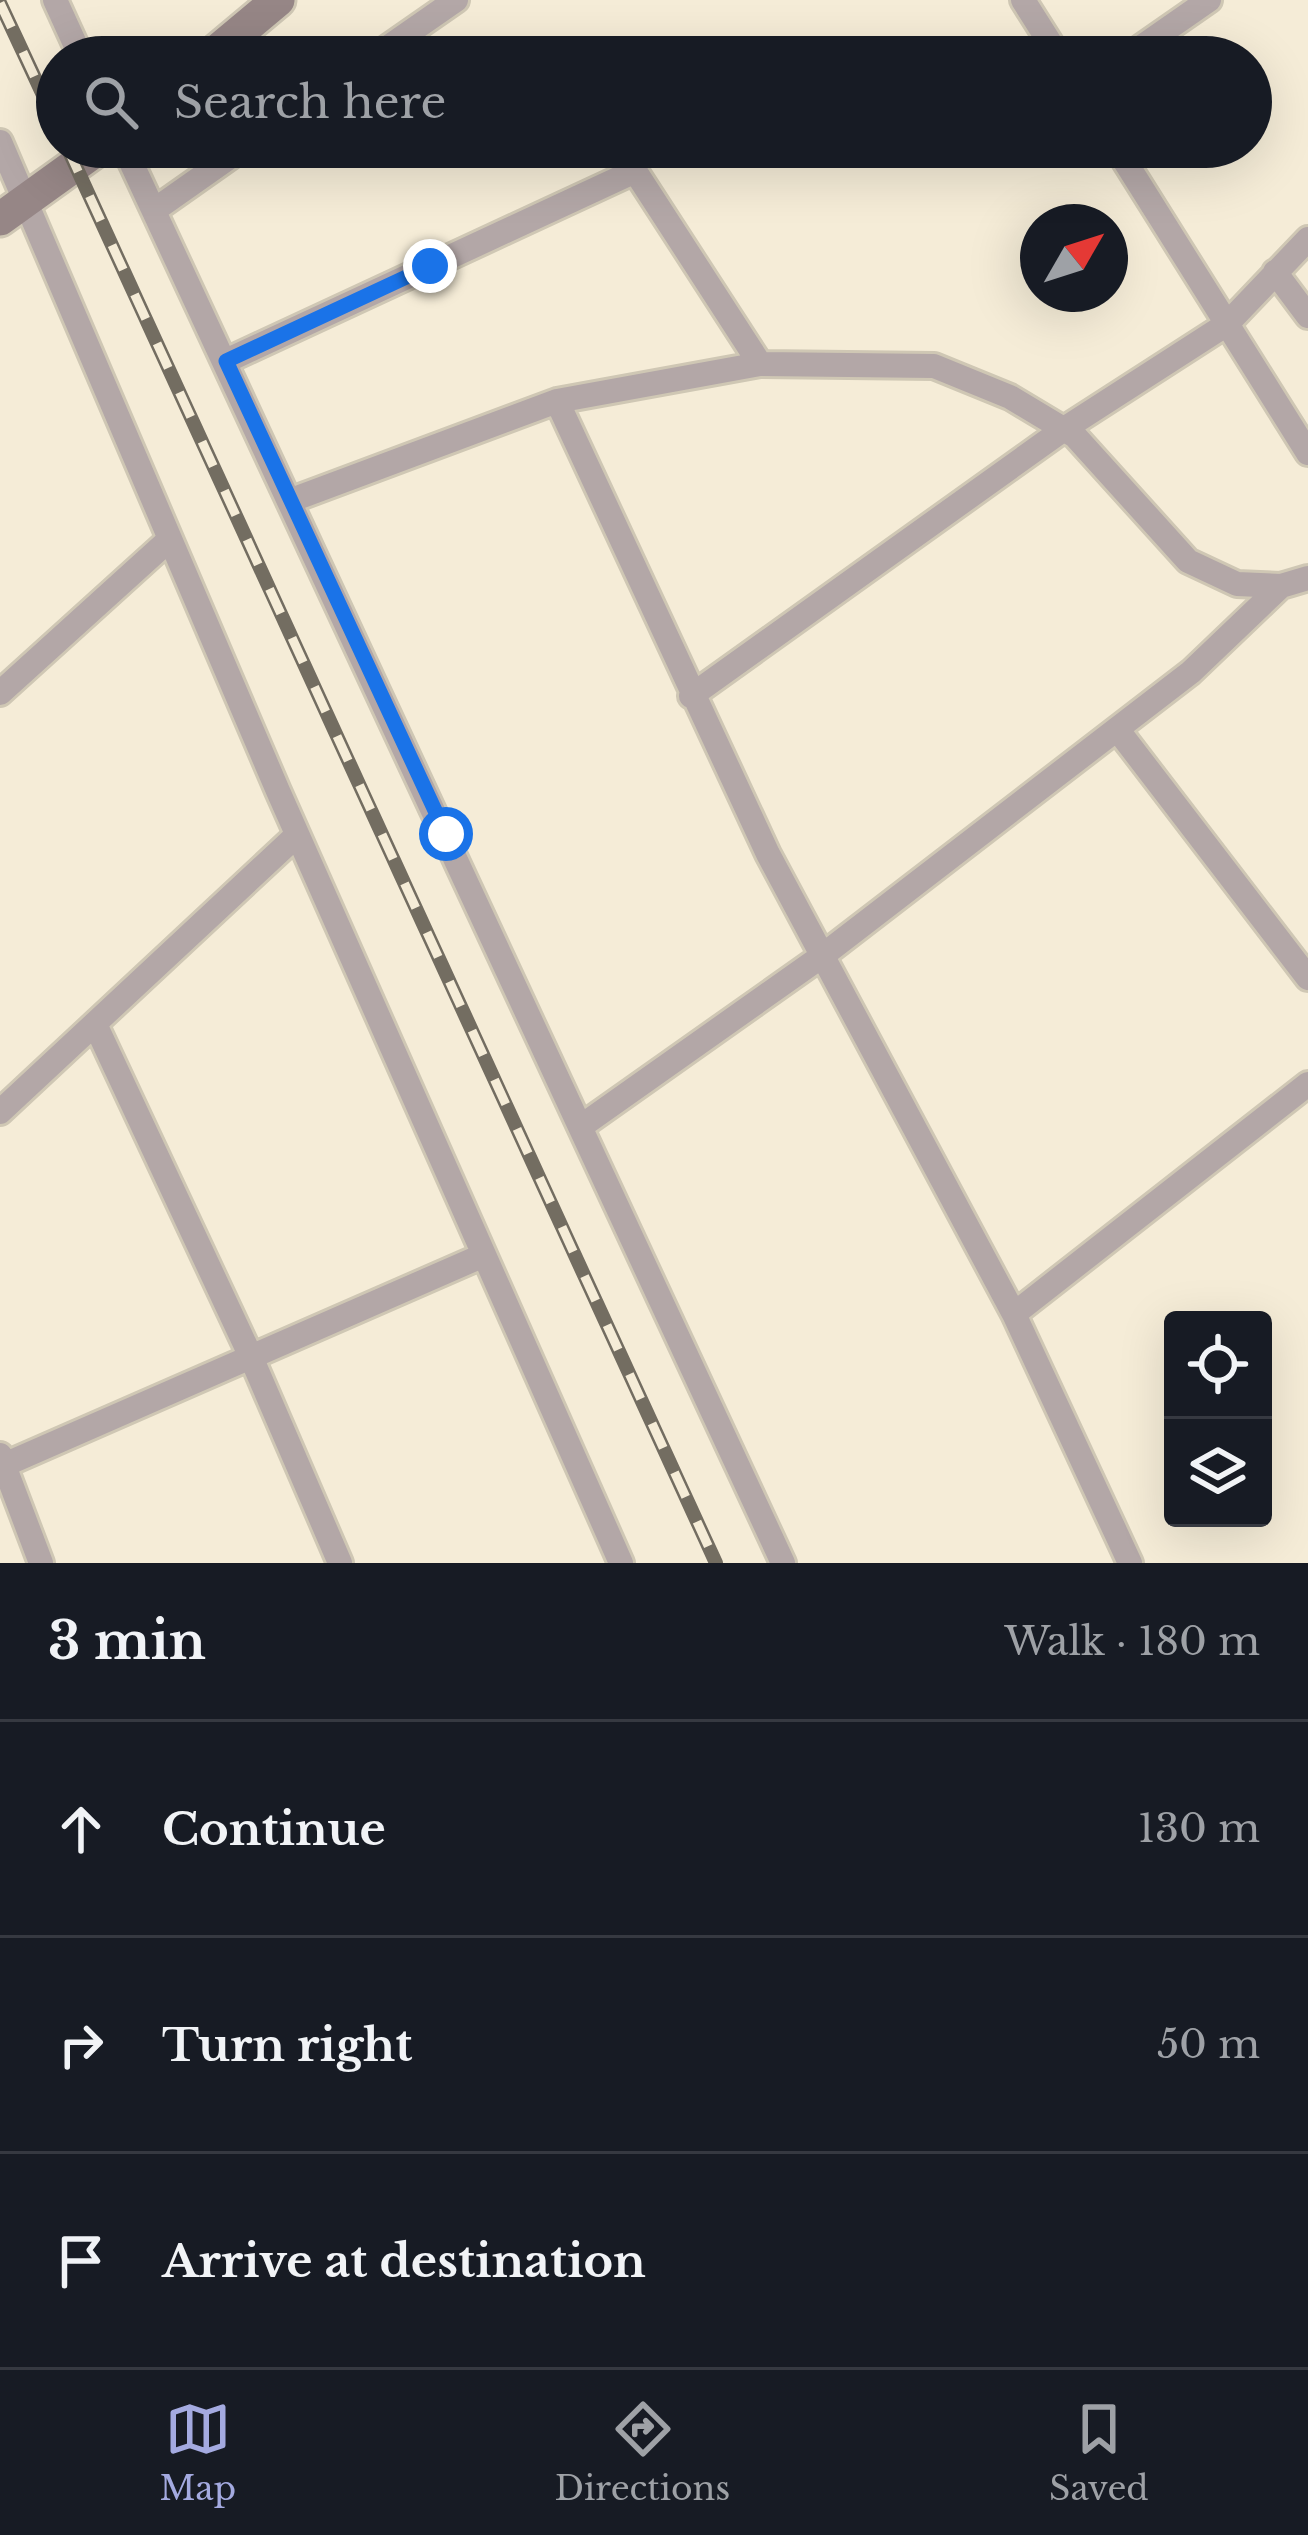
<!DOCTYPE html>
<meta charset="utf-8">
<style>
body{margin:0;font-family:"Libre Baskerville",serif;background:#20242c;color:#f1f3f6}
.controls{position:absolute;right:36px;bottom:36px;display:grid;overflow:hidden;border-radius:12px;box-shadow:0 12px 48px #0002}
.controls button{width:108px;height:108px;display:grid;place-items:center;padding:0;border:0;border-bottom:3px solid #363941;background:#171b24;color:#f1f3f6;font:60px sans-serif}
.compass{position:absolute;left:1020px;top:204px;width:108px;height:108px;border-radius:50%;background:#171b24;box-shadow:0 12px 48px #0002;rotate:51deg}
.stop{position:absolute;width:36px;height:36px;margin:-27px;border:9px solid #1a73e8;border-radius:50%;background:#fff}
.stop.end{background:#1a73e8;border-color:#fff;box-shadow:0 3px 12px #0008}
.list{margin:0;padding:0;list-style:none}
h2{display:flex;justify-content:space-between;align-items:center;height:156px;margin:0;padding:0 48px;font-size:51px}
h2 small{font-size:39px;font-weight:400;color:#9ea1a6}
.list li{display:grid;grid-template-columns:78px 1fr auto;gap:36px;align-items:center;box-sizing:border-box;height:216px;padding:0 48px;border-top:3px solid #363941}
.list b{display:block;font-size:45px;white-space:nowrap}
.list em{font-size:39px;font-style:normal;color:#9ea1a6}
.icon{flex:none;width:66px;height:66px;fill:none;stroke:currentColor;stroke-width:2;stroke-linecap:round;stroke-linejoin:round}
.map{position:relative;flex:none;width:1308px;height:1563px;overflow:hidden}
.search{position:absolute;background:#171b24;box-shadow:0 12px 48px #0002;left:36px;right:36px;top:36px;height:132px;display:flex;align-items:center;gap:30px;box-sizing:border-box;padding:0 42px;border-radius:66px;color:#9ea1a6;font-size:45px}
.sheet{height:804px;background:#171b24}
nav{display:flex;justify-content:space-around;align-items:center;box-sizing:border-box;height:168px;border-top:3px solid #363941;background:#171b24;font-size:33px;color:#9ea1a6}
nav a{display:grid;justify-items:center;gap:6px}
nav .on{color:#a4aae0}
.map>svg:first-child{display:block}
.lines{fill:none;stroke-linecap:round;stroke-linejoin:round}
.minor-casing{stroke:#cfc7b4;stroke-width:30}
.secondary-casing{stroke:#cfc7b4;stroke-width:39}
.minor{stroke:#b3a7a7;stroke-width:24}
.secondary{stroke:#968686;stroke-width:33}
.rail-casing{stroke:#736d61;stroke-width:14}
.rail{stroke:#f5ecd7;stroke-width:9;stroke-dasharray:27;stroke-linecap:butt}
.route{stroke:#1a73e8;stroke-width:15}
</style>
<div class="map">
<svg width="1308" height="1563" viewBox="0 0 1308 1563">
<rect width="100%" height="100%" fill="#f5ecd7"/>
<g class="lines">
<g class="minor-casing">
<path id="minor" d="M 55,0 L 81,57
M 1023,0 L 1059,57
M 374,57 L 456,0
M 1127,57 L 1209,0
M 0,142 L 278,791 L 621,1563
M 124,147 L 783,1563
M 1116,147 L 1308,453
M 156,209 L 244,147
M 1275,272 L 1308,316
M 226,361 L 635,171 L 760,364
M 557,401 L 768,854 L 1014,1314 L 1130,1563
M 289,501 L 557,401 L 760,364 L 934,366 L 1010,397 L 1075,436 L 1188,561 L 1237,584 L 1281,586 L 1308,578
M 0,693 L 170,539
M 691,696 L 1064,429 L 1227,324 L 1308,239
M 1117,729 L 1308,978
M 95,1024 L 251,1357 L 340,1563
M 0,1112 L 297,835
M 583,1125 L 822,956 L 1191,672 L 1281,586
M 1014,1314 L 1308,1084
M 0,1455 L 41,1563
M 4,1465 L 484,1255"/>
</g>
<g class="secondary-casing">
<path id="secondary" d="M 210,57 L 278,0
M 0,219 L 100,147"/>
</g>
<use href="#minor" class="minor"/>
<use href="#secondary" class="secondary"/>
<g class="rail-casing">
<path id="rail" d="M 0,3 L 57,125
M 67,147 L 716,1563"/>
</g>
<use href="#rail" class="rail"/>
</g>
<g class="lines">
<path class="route" d="M 430,266 L 226,361 L 446,834"/>
</g>
</svg>
<div class="controls">
<button><svg class="icon" aria-label="locate" viewBox="0 0 24 24"><circle cx="12" cy="12" r="6"/><path d="M12 2v4M12 18v4M2 12h4M18 12h4"/></svg></button>
<button><svg class="icon" aria-label="layers" viewBox="0 0 24 24"><path d="M12 4l9 5-9 5-9-5zM3 14l9 5 9-5"/></svg></button>
</div>
<svg class="compass" viewBox="-18 -18 36 36"><path d="M0-13l5 13h-10z" fill="#e53935"/><path d="M0 13l5-13h-10z" fill="#9ea1a6"/></svg>
<div class="stop" style="left:446px;top:834px"></div>
<div class="stop end" style="left:430px;top:266px"></div>
<div class="search"><svg class="icon" aria-label="search" viewBox="0 0 24 24"><circle cx="10" cy="10" r="6"/><path d="M15 15l6 6"/></svg>Search here</div>
</div>
<section class="sheet">
<h2>3 min<small>Walk · 180 m</small></h2>
<ul class="list">
<li><svg class="icon" aria-label="ahead" viewBox="0 0 24 24"><path d="M12 20V5M6 11l6-6 6 6"/></svg><div><b>Continue</b></div><em>130 m</em></li>
<li><svg class="icon" aria-label="right" viewBox="0 0 24 24"><path d="M7 20v-9h11M14 6l5 5-5 5"/></svg><div><b>Turn right</b></div><em>50 m</em></li>
<li><svg class="icon" aria-label="arrive" viewBox="0 0 24 24"><path d="M6 21V4h12l-3 4 3 4H6"/></svg><div><b>Arrive at destination</b></div></li>
</ul>
</section>
<nav>
<a class="on"><svg class="icon" aria-label="map" viewBox="0 0 24 24"><path d="M3 6l6-2 6 2 6-2v14l-6 2-6-2-6 2zM9 4v14M15 6v14"/></svg>Map</a>
<a><svg class="icon" aria-label="directions" viewBox="0 0 24 24"><path d="M12 3l9 9-9 9-9-9zM9 14v-3h6M13 9l2 2-2 2"/></svg>Directions</a>
<a><svg class="icon" aria-label="saved" viewBox="0 0 24 24"><path d="M7 4h10v16l-5-4-5 4z"/></svg>Saved</a>
</nav>
